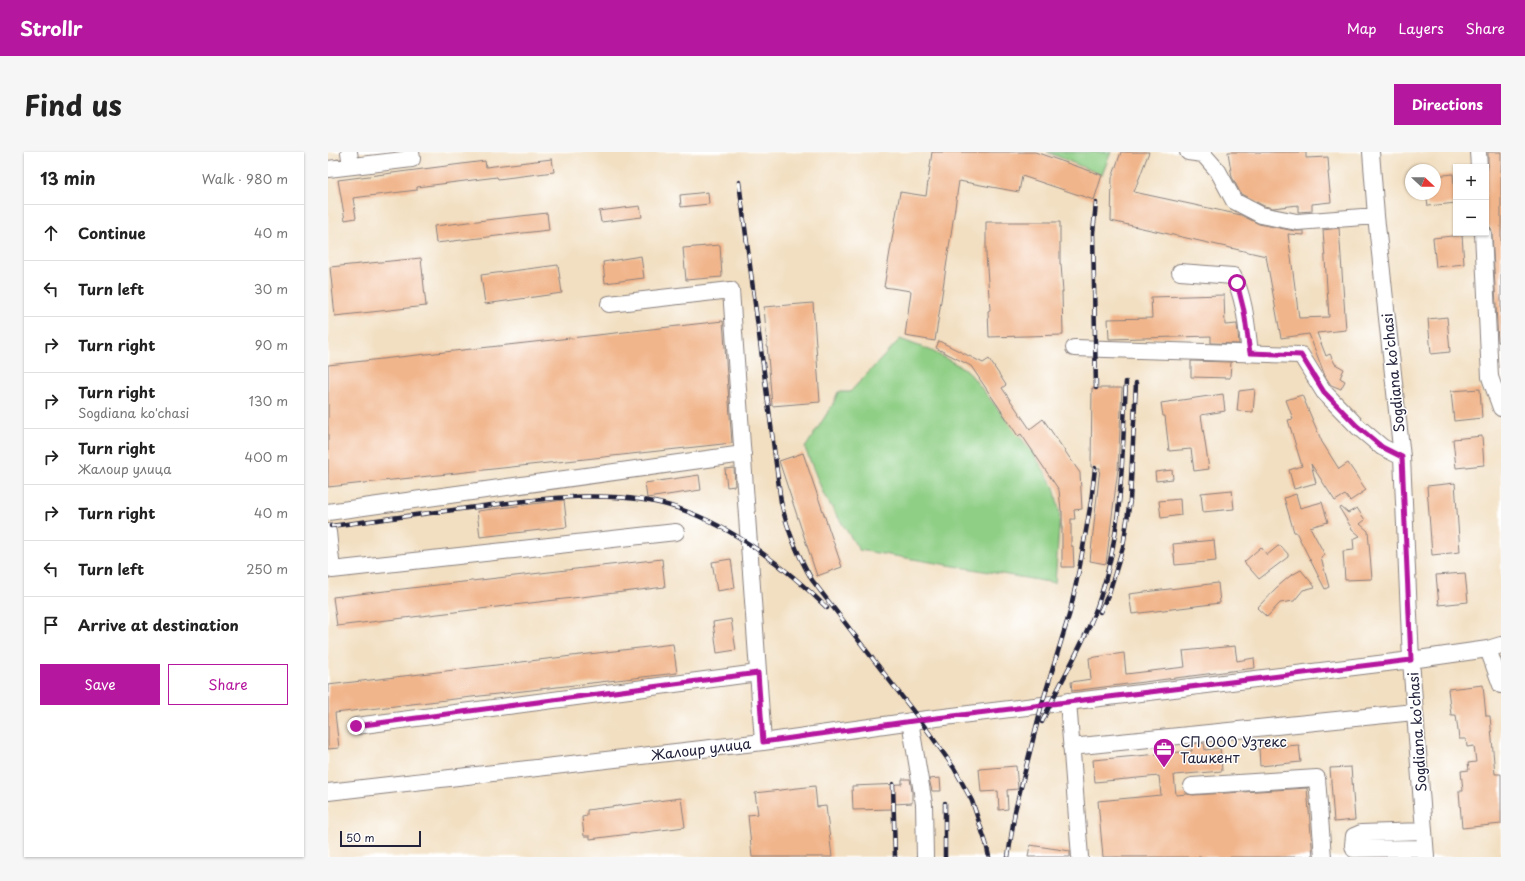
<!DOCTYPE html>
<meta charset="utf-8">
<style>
body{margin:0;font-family:"Playpen Sans",sans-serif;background:#f6f6f6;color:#222}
.controls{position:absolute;right:12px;top:12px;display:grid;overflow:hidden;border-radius:0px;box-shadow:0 1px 3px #0004}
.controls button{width:36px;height:36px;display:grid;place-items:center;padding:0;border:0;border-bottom:1px solid #e0e0e0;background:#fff;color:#222;font:20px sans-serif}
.compass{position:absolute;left:1077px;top:12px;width:36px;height:36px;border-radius:50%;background:#fff;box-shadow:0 1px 3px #0004;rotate:112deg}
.scale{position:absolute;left:12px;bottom:10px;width:81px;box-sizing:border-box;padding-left:4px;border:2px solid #22223b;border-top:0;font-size:11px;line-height:14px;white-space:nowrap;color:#22223b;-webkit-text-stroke:3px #fff;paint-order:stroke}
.stop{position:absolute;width:12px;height:12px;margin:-9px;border:3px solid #b5179e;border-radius:50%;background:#fff}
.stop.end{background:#b5179e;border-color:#fff;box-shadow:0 1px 4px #0008}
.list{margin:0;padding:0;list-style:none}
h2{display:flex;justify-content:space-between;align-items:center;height:52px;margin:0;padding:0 16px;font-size:17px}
h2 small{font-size:13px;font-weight:400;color:#767676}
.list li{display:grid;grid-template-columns:26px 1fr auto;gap:12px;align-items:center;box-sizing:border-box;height:56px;padding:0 16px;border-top:1px solid #e0e0e0}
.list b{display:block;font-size:15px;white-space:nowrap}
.list p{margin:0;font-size:13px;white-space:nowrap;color:#767676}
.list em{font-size:13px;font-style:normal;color:#767676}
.actions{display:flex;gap:8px;padding:12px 16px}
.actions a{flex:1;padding:9px 0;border:1px solid #b5179e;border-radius:0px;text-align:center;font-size:14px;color:#b5179e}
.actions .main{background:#b5179e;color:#fff}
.icon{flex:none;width:22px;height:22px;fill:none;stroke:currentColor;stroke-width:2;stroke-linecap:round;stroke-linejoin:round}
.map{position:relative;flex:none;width:1173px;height:705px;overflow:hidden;border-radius:0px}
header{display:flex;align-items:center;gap:24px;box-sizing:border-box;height:56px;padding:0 20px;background:#b5179e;color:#fff}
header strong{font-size:19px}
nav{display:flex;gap:22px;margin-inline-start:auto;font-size:14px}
.intro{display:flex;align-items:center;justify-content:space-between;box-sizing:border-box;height:96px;padding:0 24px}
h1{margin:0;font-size:28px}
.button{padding:10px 18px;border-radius:0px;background:#b5179e;color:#fff;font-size:14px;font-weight:700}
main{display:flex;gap:24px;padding:0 24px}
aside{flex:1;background:#fff;border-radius:0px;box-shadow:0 1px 3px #0004}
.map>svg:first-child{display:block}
.green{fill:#8fcf85;stroke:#587860}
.building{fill:#f1b58b}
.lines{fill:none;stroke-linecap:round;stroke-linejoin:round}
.minor-casing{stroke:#8a807e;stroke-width:18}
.minor{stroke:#fff;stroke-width:16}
.rail-casing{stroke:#22223b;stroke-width:4.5}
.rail{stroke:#fff;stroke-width:3;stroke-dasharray:9;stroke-linecap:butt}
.route{stroke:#b5179e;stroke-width:5}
.labels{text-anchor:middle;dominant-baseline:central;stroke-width:3;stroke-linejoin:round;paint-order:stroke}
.street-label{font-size:14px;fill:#22223b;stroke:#fff}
.poi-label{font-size:14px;fill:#22223b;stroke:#fff;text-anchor:start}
</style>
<header>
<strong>Strollr</strong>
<nav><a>Map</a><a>Layers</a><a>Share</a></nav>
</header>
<div class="intro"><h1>Find us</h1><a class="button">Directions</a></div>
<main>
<aside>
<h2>13 min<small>Walk · 980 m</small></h2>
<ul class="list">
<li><svg class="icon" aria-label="ahead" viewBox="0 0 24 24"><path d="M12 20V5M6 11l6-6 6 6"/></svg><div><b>Continue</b></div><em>40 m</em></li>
<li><svg class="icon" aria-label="left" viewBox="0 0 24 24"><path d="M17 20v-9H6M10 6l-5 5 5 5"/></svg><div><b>Turn left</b></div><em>30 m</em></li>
<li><svg class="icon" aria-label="right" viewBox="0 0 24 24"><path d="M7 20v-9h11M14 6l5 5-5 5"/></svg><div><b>Turn right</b></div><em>90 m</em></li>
<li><svg class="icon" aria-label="right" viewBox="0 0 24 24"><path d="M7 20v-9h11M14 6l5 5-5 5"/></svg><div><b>Turn right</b><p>Sogdiana ko'chasi</p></div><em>130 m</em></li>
<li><svg class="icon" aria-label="right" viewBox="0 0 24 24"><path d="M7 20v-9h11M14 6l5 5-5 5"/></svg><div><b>Turn right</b><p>Жалоир улица</p></div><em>400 m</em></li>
<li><svg class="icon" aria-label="right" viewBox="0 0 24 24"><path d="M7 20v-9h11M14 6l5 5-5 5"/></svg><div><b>Turn right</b></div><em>40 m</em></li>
<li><svg class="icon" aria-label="left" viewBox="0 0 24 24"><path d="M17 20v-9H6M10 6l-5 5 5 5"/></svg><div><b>Turn left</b></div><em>250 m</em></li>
<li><svg class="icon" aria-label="arrive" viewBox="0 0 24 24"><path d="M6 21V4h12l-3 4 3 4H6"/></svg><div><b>Arrive at destination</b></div></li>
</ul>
<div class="actions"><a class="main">Save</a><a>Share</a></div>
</aside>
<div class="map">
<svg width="1173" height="705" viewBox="0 0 1173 705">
<rect width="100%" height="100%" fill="#fff"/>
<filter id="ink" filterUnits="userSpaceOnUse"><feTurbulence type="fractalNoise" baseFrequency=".025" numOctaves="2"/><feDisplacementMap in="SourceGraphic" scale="8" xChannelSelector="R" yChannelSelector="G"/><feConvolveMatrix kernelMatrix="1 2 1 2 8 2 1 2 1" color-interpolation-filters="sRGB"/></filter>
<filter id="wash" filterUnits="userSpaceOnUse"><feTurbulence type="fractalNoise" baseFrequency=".012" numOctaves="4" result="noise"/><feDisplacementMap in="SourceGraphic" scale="16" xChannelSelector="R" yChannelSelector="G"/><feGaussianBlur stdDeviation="0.9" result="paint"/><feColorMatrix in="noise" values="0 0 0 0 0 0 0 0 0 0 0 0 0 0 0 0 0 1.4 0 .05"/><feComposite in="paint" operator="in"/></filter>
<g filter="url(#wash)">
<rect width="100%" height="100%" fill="#f2dfc1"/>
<path class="green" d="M 719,0 L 783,0 L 774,23 Z
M 572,187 L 604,199 L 639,218 L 705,301 L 726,335 L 732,362 L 727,431 L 531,398 L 496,343 L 477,296 L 505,252 L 510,240 L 522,240 Z"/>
<g id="blocks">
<path class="building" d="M 604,0 L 707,0 L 774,23 L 766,48 L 694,24 L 691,40 L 631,29 L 607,189 L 577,184 L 583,139 L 556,135 L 572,40 L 598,44 Z
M 793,0 L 821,0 L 806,40 L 913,63 L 931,72 L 967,79 L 976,79 L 976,83 L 960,82 L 971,166 L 1001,165 L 995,78 L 1011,76 L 1018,178 L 989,181 L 998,204 L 1002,202 L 1007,212 L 1016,217 L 1012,226 L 1017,229 L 1013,237 L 1003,233 L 997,224 L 981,182 L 953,186 L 938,104 L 783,69 L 784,26 Z
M 900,0 L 978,0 L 978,6 L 1000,5 L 1001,20 L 1000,20 L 1003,50 L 984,52 L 984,59 L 970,60 L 970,53 L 945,56 L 936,54 L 913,42 L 904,25 Z
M 1160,0 L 1173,0 L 1173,190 L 1170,190 L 1164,81 L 1163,76 L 1158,72 L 1158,21 L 1160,14 Z
M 224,7 L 226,20 L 170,27 L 169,25 L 89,35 L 89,38 L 25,46 L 28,66 L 17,68 L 10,28 L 157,9 L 158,15 Z
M 1125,22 L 1128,51 L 1100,54 L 1098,42 L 1107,42 L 1107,24 Z
M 380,40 L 381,52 L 353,55 L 352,43 Z
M 312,54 L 314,65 L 273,70 L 271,59 Z
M 219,61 L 221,78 L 108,91 L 106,74 Z
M 658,70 L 732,70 L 732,112 L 733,112 L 735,140 L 734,140 L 735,183 L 661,185 L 660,159 L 662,158 L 658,102 Z
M 1134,83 L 1136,112 L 1108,115 L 1105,86 Z
M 392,93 L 394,125 L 358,128 L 355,96 Z
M 313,104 L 316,126 L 277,131 L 275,110 Z
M 93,106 L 98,154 L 7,164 L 2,115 Z
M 230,113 L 234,141 L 157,152 L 153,123 Z
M 896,143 L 897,173 L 909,172 L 911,192 L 883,191 L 883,184 L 781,187 L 780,167 L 824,166 L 823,145 Z
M 485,151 L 492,250 L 444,254 L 436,155 Z
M 1119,165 L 1122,200 L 1103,202 L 1100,167 Z
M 395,169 L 404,291 L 0,335 L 0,213 Z
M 611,189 L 655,211 L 661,207 L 678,233 L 674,236 L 702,277 L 715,267 L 752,321 L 754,357 L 746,358 L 747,367 L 743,367 L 743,394 L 745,394 L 746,415 L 734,415 L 734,359 L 733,359 L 731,338 L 693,282 L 690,284 L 643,214 L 608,196 Z
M 863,209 L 903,210 L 902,226 L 863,225 Z
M 764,236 L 794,236 L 790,317 L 778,412 L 762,409 L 772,316 L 763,315 Z
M 927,237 L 925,260 L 909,259 L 911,239 Z
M 1152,237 L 1154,266 L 1126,269 L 1123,239 Z
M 895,242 L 897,259 L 873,263 L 881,317 L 866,319 L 863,297 L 841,299 L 837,264 L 835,264 L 833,251 Z
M 974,243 L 994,290 L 1011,317 L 1020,311 L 1038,338 L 1022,349 L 1017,343 L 1007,349 L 983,312 L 988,331 L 966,337 L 961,318 L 974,314 L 960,268 L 965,267 L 958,248 Z
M 1154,284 L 1156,313 L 1128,316 L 1125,287 Z
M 475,301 L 514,415 L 489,424 L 451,309 Z
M 406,316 L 407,334 L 399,335 L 397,317 Z
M 844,318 L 845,327 L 828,329 L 827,320 Z
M 371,323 L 373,338 L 319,346 L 317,331 Z
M 1127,331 L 1132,400 L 1104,403 L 1099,334 Z
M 904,338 L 906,357 L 875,360 L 873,341 Z
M 968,342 L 972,356 L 994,350 L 1000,370 L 982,375 L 997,403 L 993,406 L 1001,435 L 997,437 L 968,380 L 966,380 L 956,346 Z
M 852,347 L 853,363 L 833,366 L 831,349 Z
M 236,348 L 239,375 L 152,385 L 149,359 Z
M 1013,355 L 1020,361 L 1029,356 L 1037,368 L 1032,372 L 1040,379 L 1044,427 L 1017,428 L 1015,399 L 1026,398 L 1025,387 L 1032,384 L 1024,377 L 1012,357 Z
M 886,388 L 888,409 L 847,413 L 845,392 Z
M 950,394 L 953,394 L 960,402 L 960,405 L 931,427 L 916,410 L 933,395 L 939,403 Z
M 334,407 L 337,435 L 9,474 L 5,445 Z
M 403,407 L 407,436 L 389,439 L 384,410 Z
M 973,418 L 987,435 L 975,438 L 966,449 L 952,451 L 939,465 L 929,456 L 948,436 L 962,424 Z
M 1137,421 L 1140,450 L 1111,453 L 1108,423 Z
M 890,431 L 892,451 L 804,462 L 801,442 Z
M 403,467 L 408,498 L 389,501 L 385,470 Z
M 345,492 L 349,521 L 7,561 L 11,596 L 0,597 L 0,533 Z
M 907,494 L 909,509 L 926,506 L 927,516 L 744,539 L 743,530 L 763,527 L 761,506 L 796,501 L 798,522 L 857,515 L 855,499 Z
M 1155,533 L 1158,564 L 1162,564 L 1167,622 L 1173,622 L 1173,672 L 1134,676 L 1131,639 L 1135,639 L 1133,619 L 1141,618 L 1140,611 L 1148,610 L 1146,594 L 1139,595 L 1138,587 L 1131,587 L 1128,563 L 1123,563 L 1120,537 Z
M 876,591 L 877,598 L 892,596 L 894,619 L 846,623 L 848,643 L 859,642 L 865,643 L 979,636 L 985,705 L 775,705 L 770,649 L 833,643 L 831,624 L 767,630 L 765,608 L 864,599 L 863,592 Z
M 971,593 L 973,610 L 932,614 L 931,596 Z
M 688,614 L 690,637 L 679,638 L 680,657 L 671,658 L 670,639 L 653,640 L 651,617 Z
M 1023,615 L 1027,668 L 1006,670 L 1002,616 Z
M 612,626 L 613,639 L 604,639 L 601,627 Z
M 574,627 L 582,627 L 584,640 L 584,651 L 565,652 L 565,657 L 525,658 L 524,634 L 574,632 Z
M 487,634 L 489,655 L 498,654 L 504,705 L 424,705 L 420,663 L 430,662 L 427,641 Z
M 353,646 L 357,675 L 262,687 L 262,684 L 256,684 L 254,665 L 259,664 L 259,658 Z
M 702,693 L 742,699 L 742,705 L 700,705 Z"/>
</g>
</g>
<g filter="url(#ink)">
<use href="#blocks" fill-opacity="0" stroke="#8a807e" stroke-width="1"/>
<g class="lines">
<g class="minor-casing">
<path id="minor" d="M 21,0 L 23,14
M 860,0 L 875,2 L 890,19 L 906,49 L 933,63 L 969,70 L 1048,64
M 1043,0 L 1048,64 L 1074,305 L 1083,508 L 1098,705
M 1150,0 L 1151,15
M 0,17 L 84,7 L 83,0
M 1155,81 L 1162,225 L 1173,256
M 852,120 L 905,124 C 917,145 919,178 922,201
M 281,152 L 403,138 L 435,590
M 746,196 L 973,203 L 996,240 L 1029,274 L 1054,295 L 1074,305
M 0,360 L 415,302
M 0,380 L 4,418 L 348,380
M 1160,497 L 1173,533
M 740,549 L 752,705
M 582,569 L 596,652 L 597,705
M 28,574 L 430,521
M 743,595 L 1086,560
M 864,634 L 989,626 L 995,705
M 0,640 L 435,590 L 592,568 L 1083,508 L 1160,497 L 1173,493
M 1096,679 L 1033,681 L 1026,684 L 1025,693 L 1026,697 L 1097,696"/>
</g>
<use href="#minor" class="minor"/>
<g class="rail-casing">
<path id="rail" d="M 411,30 L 453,350 C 460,380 469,401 484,428 L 592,568 L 626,616 L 644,649 L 658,691 L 661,705
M 768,236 L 765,81 L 768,51
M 3,374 C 51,368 100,361 148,355 C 211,347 290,335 352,357 C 405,375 459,416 499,456
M 772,460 L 781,441 L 795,395 L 802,348 L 808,231
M 714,570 C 733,527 759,488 773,443 C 795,375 794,301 798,230
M 565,632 L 567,705
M 617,651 L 617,705
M 680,705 L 687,659 L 714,552 L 742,460 L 752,413 L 763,350 L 767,316"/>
</g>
<use href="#rail" class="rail"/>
</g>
</g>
<g class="lines" filter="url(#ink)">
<path class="route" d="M 28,574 L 430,521 L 435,590 L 592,568 L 1083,508 L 1074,305 L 1054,295 L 1029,274 L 996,240 L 973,203 L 922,201 L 916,159 L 909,131"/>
</g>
<defs>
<g id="office-pin" transform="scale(1.15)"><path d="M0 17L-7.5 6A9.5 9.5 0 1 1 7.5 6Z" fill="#b5179e" stroke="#fff"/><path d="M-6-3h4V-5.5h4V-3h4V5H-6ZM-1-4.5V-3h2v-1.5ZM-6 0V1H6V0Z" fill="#fff"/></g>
</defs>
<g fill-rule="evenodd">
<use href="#office-pin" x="836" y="597"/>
</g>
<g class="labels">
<g class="street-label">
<text transform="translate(1065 221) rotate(-96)">Sogdiana ko'chasi</text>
<text transform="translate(1089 580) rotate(-94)">Sogdiana ko'chasi</text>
<text transform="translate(373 597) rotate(-7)">Жалоир улица</text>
</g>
<g class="poi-label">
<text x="852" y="589">СП ООО Узтекс<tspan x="852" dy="16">Ташкент</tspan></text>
</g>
</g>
</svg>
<div class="controls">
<button>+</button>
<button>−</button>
</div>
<svg class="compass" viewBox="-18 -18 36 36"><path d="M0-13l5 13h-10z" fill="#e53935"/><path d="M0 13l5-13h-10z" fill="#767676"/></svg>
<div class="scale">50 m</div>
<div class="stop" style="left:909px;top:131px"></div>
<div class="stop end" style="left:28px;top:574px"></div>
</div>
</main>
